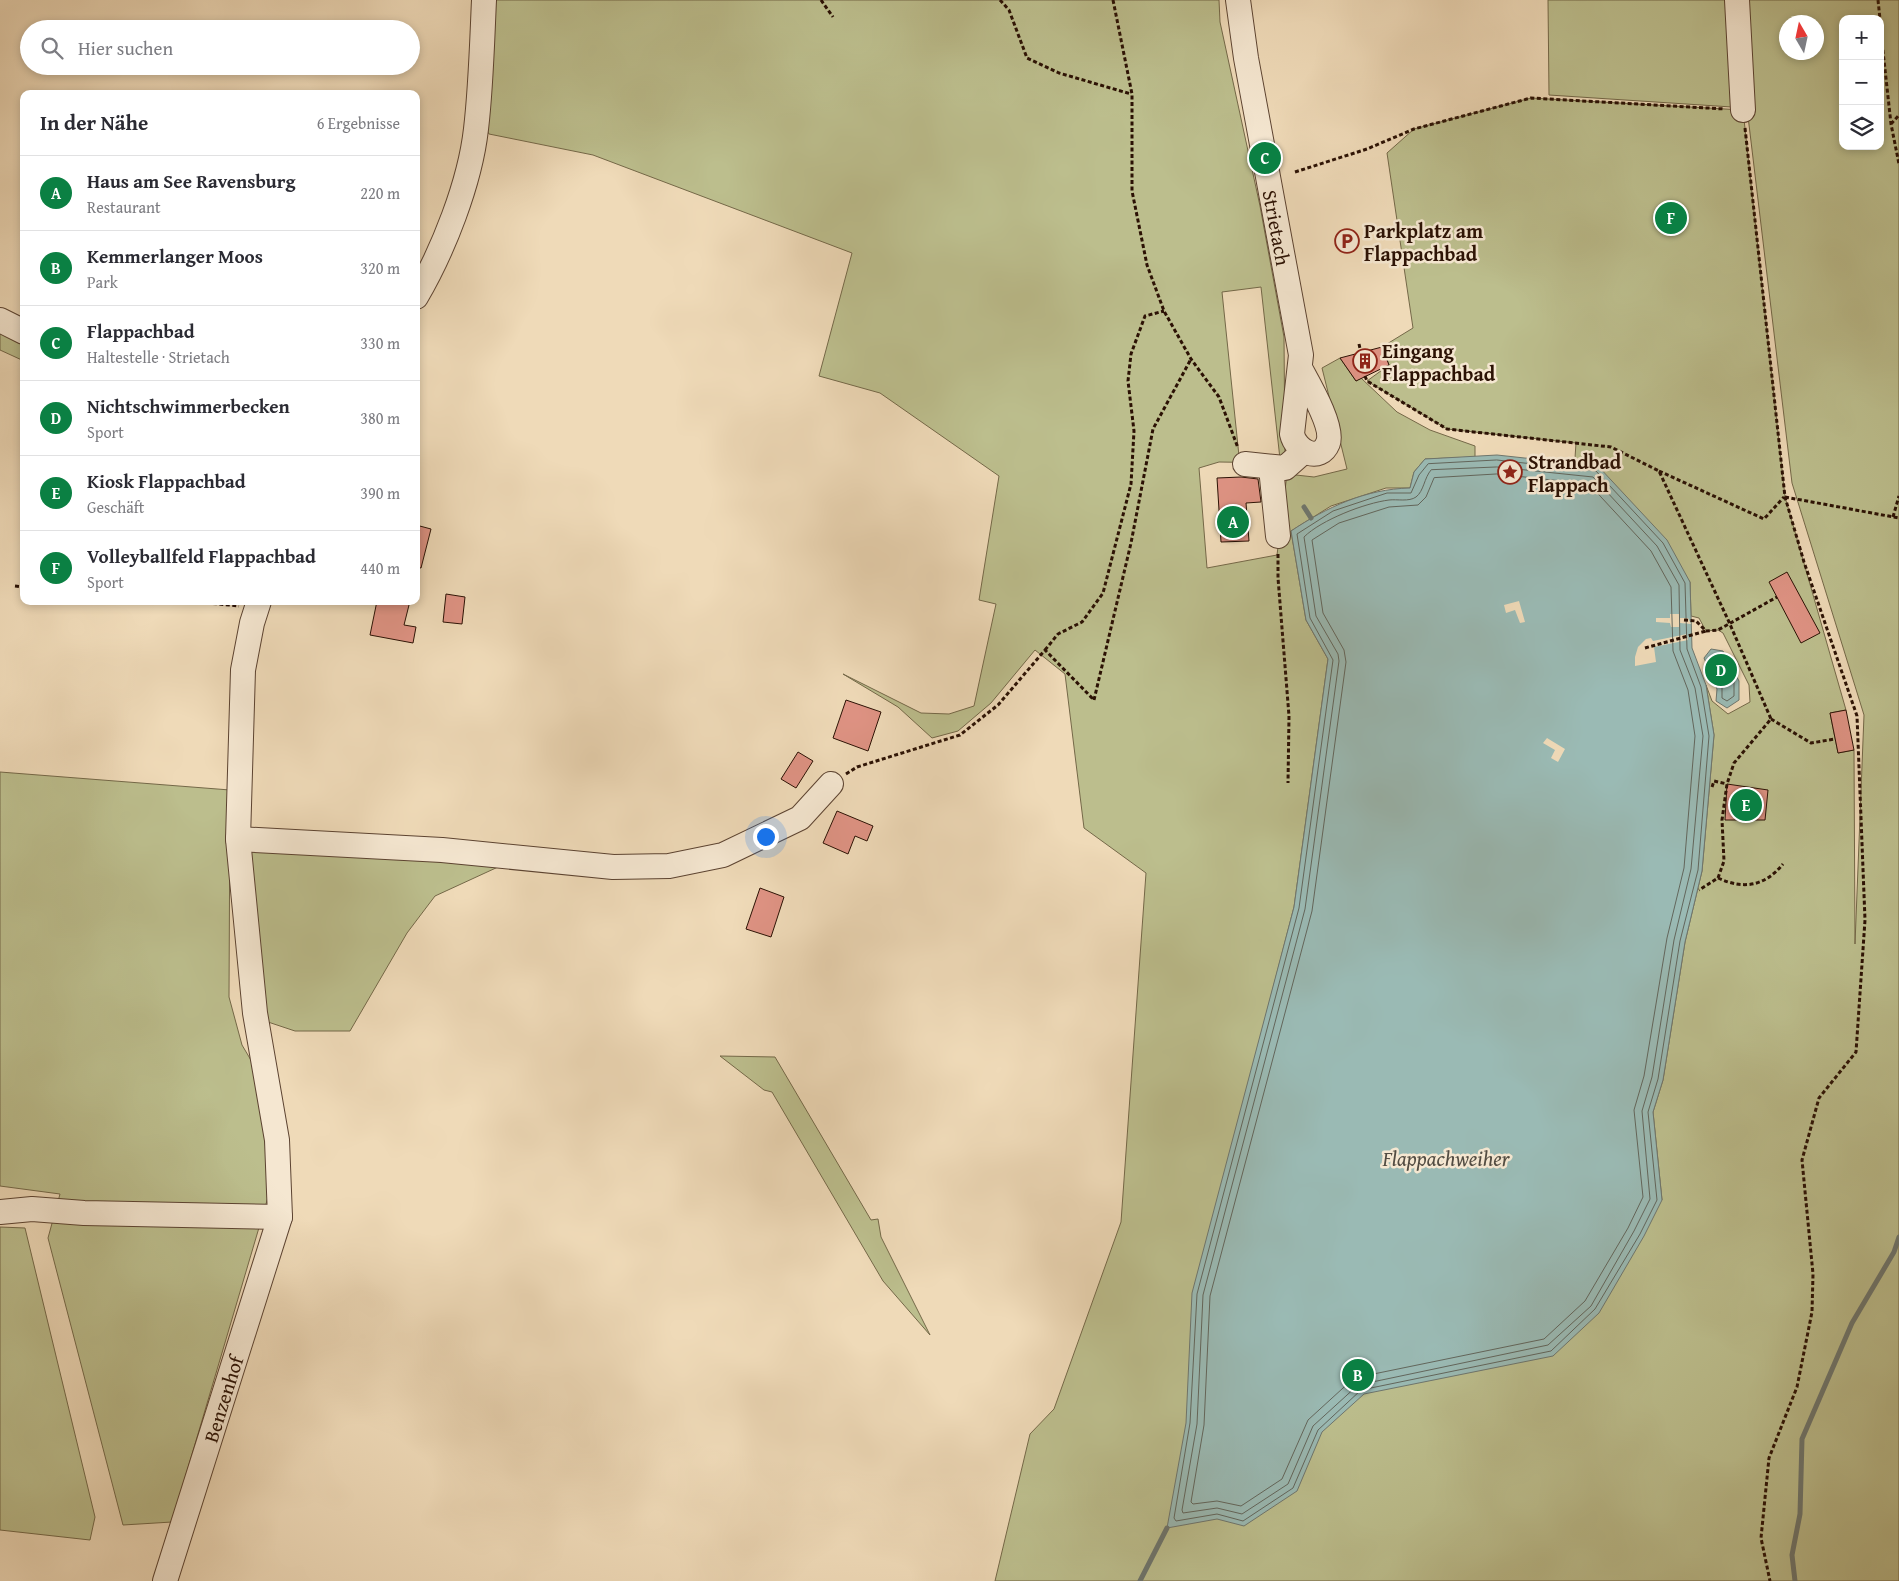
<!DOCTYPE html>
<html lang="de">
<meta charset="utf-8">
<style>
body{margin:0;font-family:"Gentium Book Plus",serif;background:#f2f2f3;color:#2b2b33}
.controls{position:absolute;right:15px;top:15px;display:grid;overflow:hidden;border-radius:10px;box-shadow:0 2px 8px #0003}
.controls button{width:45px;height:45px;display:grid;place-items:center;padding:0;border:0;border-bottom:1px solid #e1e1e2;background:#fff;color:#2b2b33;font:25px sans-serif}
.compass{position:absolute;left:1779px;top:15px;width:45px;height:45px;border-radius:50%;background:#fff;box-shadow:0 2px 8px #0003;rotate:351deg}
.you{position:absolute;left:765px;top:836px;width:18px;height:18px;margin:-12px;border:4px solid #fff;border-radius:50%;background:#1a73e8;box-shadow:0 0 0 8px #1a73e833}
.badge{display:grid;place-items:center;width:32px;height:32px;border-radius:50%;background:#0b8043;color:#fff;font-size:16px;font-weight:700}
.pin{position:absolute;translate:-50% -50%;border:2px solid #fff;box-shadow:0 1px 5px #0006}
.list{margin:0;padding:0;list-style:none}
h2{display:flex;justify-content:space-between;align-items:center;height:65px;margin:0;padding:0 20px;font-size:21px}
h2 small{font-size:16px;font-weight:400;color:#7c7c81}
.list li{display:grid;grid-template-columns:32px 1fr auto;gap:15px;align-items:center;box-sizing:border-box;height:75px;padding:0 20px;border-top:1px solid #e1e1e2}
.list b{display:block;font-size:19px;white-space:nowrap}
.list p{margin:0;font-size:16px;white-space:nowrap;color:#7c7c81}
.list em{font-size:16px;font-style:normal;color:#7c7c81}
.icon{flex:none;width:28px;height:28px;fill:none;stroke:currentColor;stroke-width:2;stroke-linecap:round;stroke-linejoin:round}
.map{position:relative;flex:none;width:1899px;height:1581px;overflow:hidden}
.search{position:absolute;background:#fff;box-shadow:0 2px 8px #0003;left:20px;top:20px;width:400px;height:55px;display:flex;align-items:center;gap:12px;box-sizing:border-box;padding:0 18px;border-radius:28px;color:#7c7c81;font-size:19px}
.panel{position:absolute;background:#fff;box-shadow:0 2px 8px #0003;left:20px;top:90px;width:400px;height:515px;border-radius:10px}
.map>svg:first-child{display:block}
.green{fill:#bcbe8d;stroke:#746848;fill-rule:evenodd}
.water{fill:#9abab4;stroke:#6e766e}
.pier{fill:#efdab8}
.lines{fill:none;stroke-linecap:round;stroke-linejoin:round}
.shore{stroke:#62665c;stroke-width:1}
.stream{stroke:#6e766e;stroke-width:5}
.building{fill:#df9384;stroke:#2b1104}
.minor-casing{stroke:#5c4331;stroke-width:26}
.path{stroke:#2b1104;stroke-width:3;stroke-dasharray:4 2.5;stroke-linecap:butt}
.minor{stroke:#f5e7d1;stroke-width:24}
.labels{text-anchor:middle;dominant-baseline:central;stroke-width:5;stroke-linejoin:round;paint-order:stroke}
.street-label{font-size:20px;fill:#2b1104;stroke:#f5e7d1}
.poi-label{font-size:20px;font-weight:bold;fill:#2b1104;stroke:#f5e7d1;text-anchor:start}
.water-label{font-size:21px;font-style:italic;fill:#524c42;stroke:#f5e7d1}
</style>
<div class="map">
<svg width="1899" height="1581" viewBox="0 0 1899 1581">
<rect width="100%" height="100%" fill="#efdab8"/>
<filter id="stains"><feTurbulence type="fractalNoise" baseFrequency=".004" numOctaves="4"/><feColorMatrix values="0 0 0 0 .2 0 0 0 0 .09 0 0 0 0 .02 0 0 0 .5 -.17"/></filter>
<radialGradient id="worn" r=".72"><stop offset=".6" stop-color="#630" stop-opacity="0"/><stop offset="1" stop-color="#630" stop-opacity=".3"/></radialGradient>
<path class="green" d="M 489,0 L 1219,0 L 1220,22 L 1260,206 L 1284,337 L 1285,463 L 1219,462 L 1199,468 L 1207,568 L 1277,555 L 1287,474 L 1314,477 L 1347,469 L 1322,368 L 1340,358 L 1356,381 L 1361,378 L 1397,412 L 1430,430 L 1475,446 L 1475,457 L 1425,459 L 1414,472 L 1410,488 L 1386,488 L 1331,506 L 1291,531 L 1306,620 L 1328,659 L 1294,907 L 1248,1085 L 1662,1200 L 1653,1112 L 1663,1080 L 1685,942 L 1702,871 L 1714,735 L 1706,685 L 1712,701 L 1728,714 L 1750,702 L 1749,685 L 1723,633 L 1718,630 L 1706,631 L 1699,618 L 1691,616 L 1690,582 L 1616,486 L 1575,458 L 1576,443 L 1447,429 L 1367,381 L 1389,365 L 1382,347 L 1413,328 L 1387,153 L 1414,129 L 1531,98 L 1743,110 L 1785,497 L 1846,710 L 1830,713 L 1838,753 L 1854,750 L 1855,944 L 1864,715 L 1792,483 L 1747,108 L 1549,95 L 1548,0 L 1899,0 L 1899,1581 L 995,1581 L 1030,1434 L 1054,1409 L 1121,1222 L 1146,873 L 1084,828 L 1065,674 L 1035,650 L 991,703 L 958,731 L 932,738 L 898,707 L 843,674 L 921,713 L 949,714 L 974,706 L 996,604 L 979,600 L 999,476 L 880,393 L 819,376 L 852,253 L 593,155 L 489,134 L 483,123 ZM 1843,19 L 1880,19 L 1880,146 L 1843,146 ZM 1786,22 L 1816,22 L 1816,52 L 1786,52 ZM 1261,287 L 1280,459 L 1239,456 L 1222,292 Z
M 0,328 L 24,340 L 24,361 L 0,350 Z
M 0,772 L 230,790 L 229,997 L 242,1045 L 255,1067 L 271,1187 L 172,1522 L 123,1525 L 48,1238 L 60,1194 L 0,1186 Z
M 248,841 L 356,854 L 498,867 L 435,896 L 407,933 L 350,1031 L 295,1031 L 265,1021 Z
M 720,1056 L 775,1057 L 871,1220 L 878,1219 L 881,1237 L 930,1335 L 883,1281 L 772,1092 L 764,1090 Z
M 0,1227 L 25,1228 L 95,1517 L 90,1540 L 0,1530 Z"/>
<path class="water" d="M 1497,455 L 1598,466 L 1667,540 L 1690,582 L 1692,648 L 1706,685 L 1714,735 L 1702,871 L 1685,942 L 1663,1080 L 1653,1112 L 1662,1200 L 1644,1236 L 1599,1313 L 1553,1356 L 1364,1394 L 1322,1432 L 1297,1491 L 1244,1526 L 1217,1519 L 1167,1528 L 1186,1423 L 1192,1293 L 1294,907 L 1328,659 L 1306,620 L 1291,531 C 1327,507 1366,489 1410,488 L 1414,472 L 1425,459 Z
M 1711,649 L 1723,651 L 1739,681 L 1739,700 L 1727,708 L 1716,701 L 1717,689 L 1704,658 Z"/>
<path class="pier" d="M 1519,601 L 1525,622 L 1520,623 L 1515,610 L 1506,613 L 1504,605 Z
M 1670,614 L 1680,614 L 1680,618 L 1688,618 L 1691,624 L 1680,623 L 1679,627 L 1671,627 L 1670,623 L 1656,622 L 1656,618 L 1670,618 Z
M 1687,634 L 1688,640 L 1654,647 L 1656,662 L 1635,666 L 1635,657 L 1638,647 L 1646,639 L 1651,638 L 1653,641 Z
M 1547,738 L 1565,749 L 1558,762 L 1551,758 L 1555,750 L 1543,743 Z"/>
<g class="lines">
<path class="shore" d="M 1497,460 L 1596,471 L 1663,543 L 1685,583 L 1687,649 L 1701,687 L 1709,736 L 1698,870 L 1680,941 L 1658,1079 L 1648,1112 L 1657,1200 L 1640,1234 L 1595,1309 L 1551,1351 L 1361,1390 L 1318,1430 L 1293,1488 L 1243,1521 L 1217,1514 L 1176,1521 L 1174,1518 L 1190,1423 L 1197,1294 L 1299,908 L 1333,660 L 1310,618 L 1297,534 L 1333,511 L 1387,493 L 1411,493 L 1419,475 L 1428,464 Z
M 1497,467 L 1593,477 L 1657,546 L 1679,585 L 1680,650 L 1695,688 L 1703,736 L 1691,869 L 1674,940 L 1652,1077 L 1642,1111 L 1650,1199 L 1634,1231 L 1591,1306 L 1548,1345 L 1358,1385 L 1313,1426 L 1288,1484 L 1242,1514 L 1217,1508 L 1183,1513 L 1182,1510 L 1197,1424 L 1203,1295 L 1305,909 L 1339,661 L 1338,654 L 1316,616 L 1304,537 C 1321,520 1365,503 1389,500 C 1397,499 1409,502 1416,497 C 1424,491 1424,478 1431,470 Z
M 1497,474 L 1589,484 L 1651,551 L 1671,587 L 1673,651 L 1688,690 L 1695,736 L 1684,868 L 1667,938 L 1644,1076 L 1634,1110 L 1643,1197 L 1628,1228 L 1585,1301 L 1544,1339 L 1354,1378 L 1308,1420 L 1282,1479 L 1241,1506 L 1217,1501 L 1193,1504 L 1191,1502 L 1204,1425 L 1210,1296 L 1312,911 L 1346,662 L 1344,650 L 1323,613 L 1312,540 L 1339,523 L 1389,507 L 1418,505 L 1426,497 L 1434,478 Z
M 1714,655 L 1720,656 L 1734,682 L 1734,696 L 1727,701 L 1722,698 L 1722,687 L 1710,660 Z"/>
<path class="stream" d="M 1304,507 L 1311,518
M 1140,1581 L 1167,1528
M 1795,1581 L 1792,1555 L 1800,1514 L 1802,1439 L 1852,1323 L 1894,1252 L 1899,1237"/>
</g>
<path class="building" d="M 1382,347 L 1389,365 L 1356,381 L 1340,358 Z
M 1241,477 L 1258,479 L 1261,502 L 1246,503 L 1249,541 L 1221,542 L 1217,478 Z
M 416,525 L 431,529 L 421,568 L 416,567 Z
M 1787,572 L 1820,633 L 1801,643 L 1769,582 Z
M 446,594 L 465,597 L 462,624 L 443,622 Z
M 377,601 L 410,601 L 404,625 L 416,627 L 413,643 L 370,635 Z
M 846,700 L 881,712 L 868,751 L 833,738 Z
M 1846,710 L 1854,750 L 1838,753 L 1830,713 Z
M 798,752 L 813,761 L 796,788 L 781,779 Z
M 1727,784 L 1768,790 L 1765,820 L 1725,820 Z
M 837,811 L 873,826 L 867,841 L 855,836 L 848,854 L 823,843 Z
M 760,888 L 784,897 L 771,937 L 746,929 Z"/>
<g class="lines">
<g class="minor-casing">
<g id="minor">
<path id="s1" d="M 1238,0 L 1246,58 L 1301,355 L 1292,434 C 1296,452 1320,463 1328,443 C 1334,427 1308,383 1300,368"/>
<path d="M 1737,0 L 1743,110"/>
<path d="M 416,297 C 443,251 470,183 476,129 C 481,87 482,43 484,0"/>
<path d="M 0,320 L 24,332"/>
<path d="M 1245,464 L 1285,468 L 1303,452"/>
<path d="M 1271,468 L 1278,536"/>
<path d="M 238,839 L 442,850 L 613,867 L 669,866 L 723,855 L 800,818 L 831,784"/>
<path d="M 0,1212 L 32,1209 L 84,1213 L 280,1217"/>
<path id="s2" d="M 165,1581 L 280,1217 L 277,1140 L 255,1013 L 238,839 L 243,670 L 252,623 L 259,601"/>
</g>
</g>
<path class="path" d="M 821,0 L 833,17
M 1000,0 L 1009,10 L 1027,58 L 1059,73 L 1131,94
M 1113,0 L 1132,94 L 1132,191 L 1147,265 L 1164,311 L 1191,359 L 1219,397 L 1238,448
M 1878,0 L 1880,19
M 1880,24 L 1891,124 L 1899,164
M 1891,124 L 1899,115
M 1745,128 L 1785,497 L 1804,562 L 1857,716 L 1865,920 L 1856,1052 L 1819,1098 L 1802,1160 L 1813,1274 L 1812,1312 L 1797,1387 L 1769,1458 L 1761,1538 L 1770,1581
M 1295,172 L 1367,149 L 1414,129 L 1531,98 L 1725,109
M 1359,344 L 1361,353
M 1365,376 L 1367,381 L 1447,429 L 1611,447 L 1659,471 L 1729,622 L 1771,719 L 1734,763 L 1727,784 L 1722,820 L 1724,861 L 1718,878 L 1699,890
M 1659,471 L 1764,519 L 1784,497
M 1785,497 L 1899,518
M 1893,517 L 1899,496
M 1278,554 L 1278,578 L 1289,716 L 1288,783
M 15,586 L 24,587
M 187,601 L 239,606
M 1684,620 L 1696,621 L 1706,631 L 1718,630 L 1777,597
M 1645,648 L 1706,631
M 1045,650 L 1058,634 L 1082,622 L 1103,593 L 1131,484 L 1134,431 L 1128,381 L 1131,354 L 1145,316 L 1164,311
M 1094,700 L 1131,543 L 1153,429 L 1191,359
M 1771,719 L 1811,743 L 1835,739
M 846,774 L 857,767 L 960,735 L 998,705 L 1045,650 L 1094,700
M 1712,787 L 1714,781 L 1727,784
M 1718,878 C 1744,890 1765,886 1783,864"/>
<use href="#minor" class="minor"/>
</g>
<defs>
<g id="parking-ring" transform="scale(1.25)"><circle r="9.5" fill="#f5e7d1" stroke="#8f2418" stroke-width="1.5"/><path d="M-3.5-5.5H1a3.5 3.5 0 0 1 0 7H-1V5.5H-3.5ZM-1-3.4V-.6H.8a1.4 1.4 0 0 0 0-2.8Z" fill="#8f2418"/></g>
<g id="building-ring" transform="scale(1.25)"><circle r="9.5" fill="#f5e7d1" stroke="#8f2418" stroke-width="1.5"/><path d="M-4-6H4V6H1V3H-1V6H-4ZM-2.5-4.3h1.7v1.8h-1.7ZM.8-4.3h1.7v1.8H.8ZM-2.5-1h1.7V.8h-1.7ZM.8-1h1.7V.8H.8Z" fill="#8f2418"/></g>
<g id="sight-ring" transform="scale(1.25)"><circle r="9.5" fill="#f5e7d1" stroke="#8f2418" stroke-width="1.5"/><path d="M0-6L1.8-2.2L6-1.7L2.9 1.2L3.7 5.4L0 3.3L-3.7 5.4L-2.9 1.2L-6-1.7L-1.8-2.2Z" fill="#8f2418"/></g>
</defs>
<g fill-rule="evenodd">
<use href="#parking-ring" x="1347" y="241"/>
<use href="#building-ring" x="1365" y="361"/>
<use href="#sight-ring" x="1510" y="472"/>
</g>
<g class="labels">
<g class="street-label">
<text stroke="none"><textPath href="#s1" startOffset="231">Strietach</textPath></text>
<text stroke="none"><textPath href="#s2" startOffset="191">Benzenhof</textPath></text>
</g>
<g class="poi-label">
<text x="1364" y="230">Parkplatz am<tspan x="1364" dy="23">Flappachbad</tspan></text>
<text x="1382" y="350">Eingang<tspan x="1382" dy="23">Flappachbad</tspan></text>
<text x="1528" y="461">Strandbad<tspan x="1528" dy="23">Flappach</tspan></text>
</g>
<g class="water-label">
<text x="1446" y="1158">Flappachweiher</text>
</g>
</g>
<rect width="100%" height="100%" filter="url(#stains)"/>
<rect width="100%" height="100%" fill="url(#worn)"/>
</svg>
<div class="controls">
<button>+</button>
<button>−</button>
<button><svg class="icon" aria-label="layers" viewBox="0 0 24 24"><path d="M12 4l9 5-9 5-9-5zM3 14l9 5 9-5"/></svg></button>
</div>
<svg class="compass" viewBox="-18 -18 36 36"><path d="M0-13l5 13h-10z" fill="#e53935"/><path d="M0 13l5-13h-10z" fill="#7c7c81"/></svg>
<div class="you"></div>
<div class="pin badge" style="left:1233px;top:522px">A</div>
<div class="pin badge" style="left:1358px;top:1375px">B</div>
<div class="pin badge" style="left:1265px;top:158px">C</div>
<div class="pin badge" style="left:1721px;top:670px">D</div>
<div class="pin badge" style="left:1746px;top:805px">E</div>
<div class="pin badge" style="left:1671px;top:218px">F</div>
<div class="search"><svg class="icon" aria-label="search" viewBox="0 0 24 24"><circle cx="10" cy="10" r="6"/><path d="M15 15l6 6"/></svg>Hier suchen</div>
<section class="panel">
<h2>In der Nähe<small>6 Ergebnisse</small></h2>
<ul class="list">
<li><span class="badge">A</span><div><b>Haus am See Ravensburg</b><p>Restaurant</p></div><em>220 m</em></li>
<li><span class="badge">B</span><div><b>Kemmerlanger Moos</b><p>Park</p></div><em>320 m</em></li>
<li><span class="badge">C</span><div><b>Flappachbad</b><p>Haltestelle · Strietach</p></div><em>330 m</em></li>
<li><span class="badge">D</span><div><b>Nichtschwimmerbecken</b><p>Sport</p></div><em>380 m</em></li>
<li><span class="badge">E</span><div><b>Kiosk Flappachbad</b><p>Geschäft</p></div><em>390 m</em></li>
<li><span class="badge">F</span><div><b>Volleyballfeld Flappachbad</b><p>Sport</p></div><em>440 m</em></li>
</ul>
</section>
</div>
